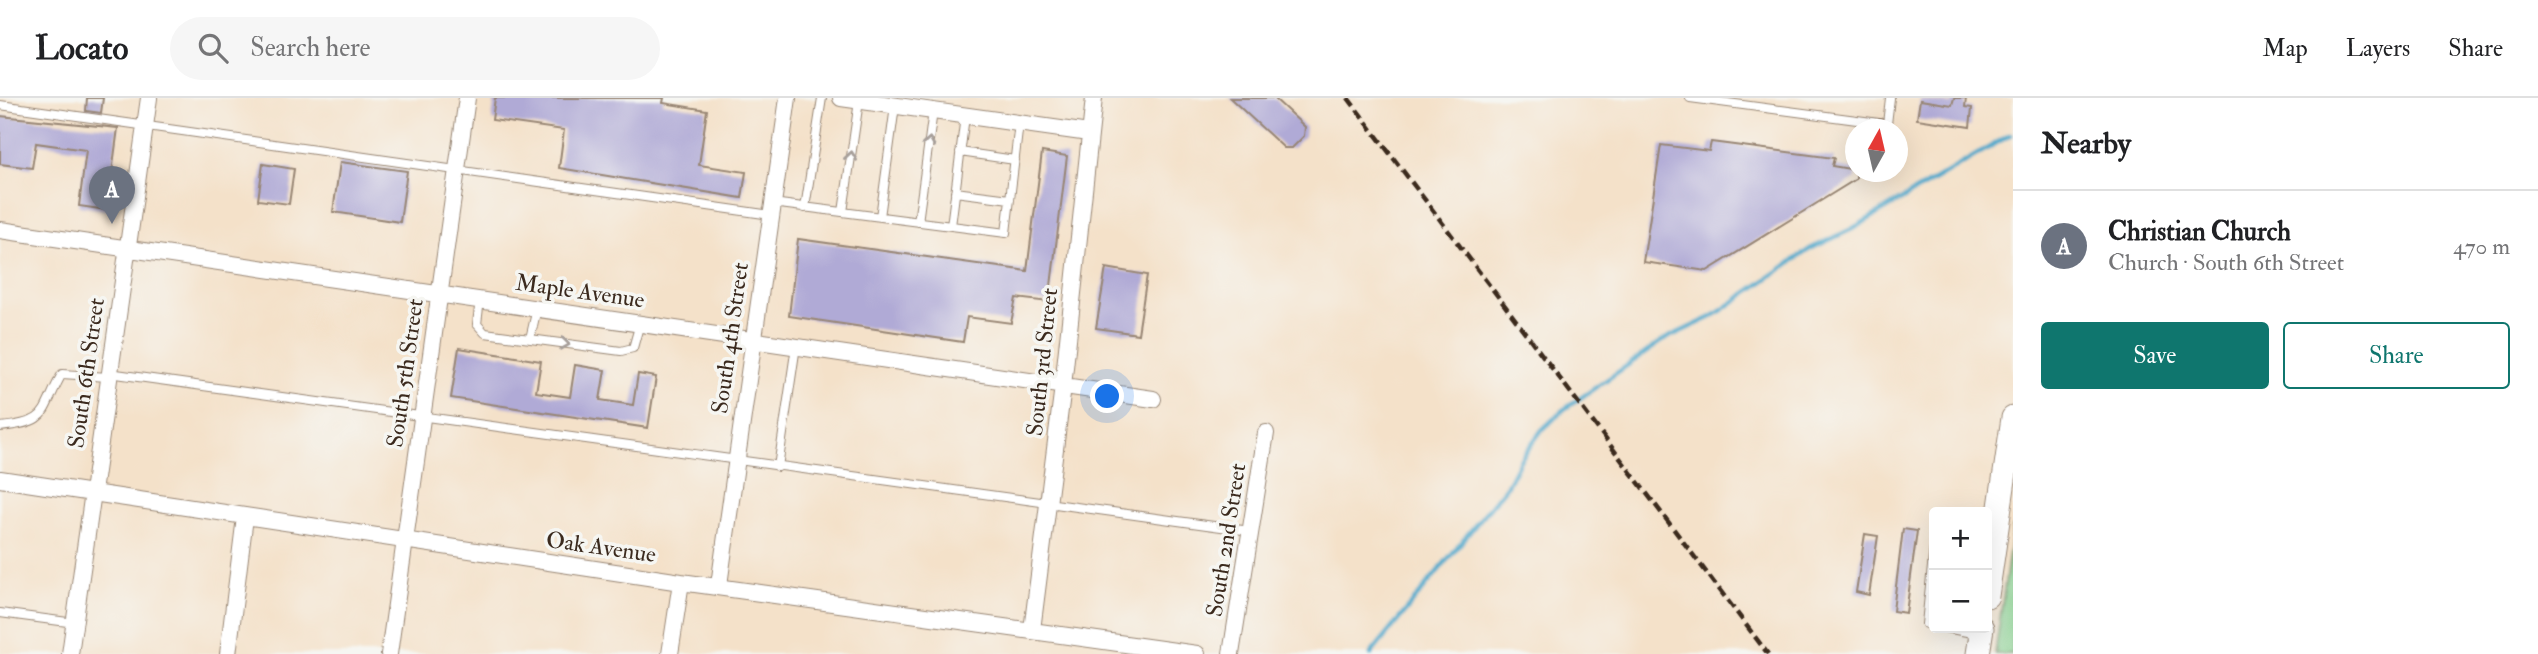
<!DOCTYPE html>
<meta charset="utf-8">
<style>
body{margin:0;font-family:"IM FELL Double Pica",serif;background:#f6f6f6;color:#202124}
.controls{position:absolute;right:21px;bottom:21px;display:grid;overflow:hidden;border-radius:7px;box-shadow:0 7px 28px #0002}
.controls button{width:63px;height:63px;display:grid;place-items:center;padding:0;border:0;border-bottom:2px solid #e0e0e0;background:#fff;color:#202124;font:35px sans-serif}
.compass{position:absolute;left:1845px;top:21px;width:63px;height:63px;border-radius:50%;background:#fff;box-shadow:0 7px 28px #0002;rotate:8deg}
.you{position:absolute;left:1108px;top:299px;width:24px;height:24px;margin:-18px;border:5px solid #fff;border-radius:50%;background:#1a73e8;box-shadow:0 0 0 10px #1a73e833}
.badge{display:grid;place-items:center;width:46px;height:46px;border-radius:50%;background:#0f766e;color:#fff;font-size:23px;font-weight:700}
.pin{position:absolute;translate:-50% -58px;filter:drop-shadow(0 2px 4px #0008)}
.pin::after{content:'';position:absolute;top:37px;width:24px;height:21px;background:inherit;clip-path:polygon(0 0,100% 0,50% 100%)}
.list{margin:0;padding:0;list-style:none}
h2{display:flex;justify-content:space-between;align-items:center;height:91px;margin:0;padding:0 28px;font-size:30px}
h2 small{font-size:23px;font-weight:400;color:#757577}
.list li{display:grid;grid-template-columns:46px 1fr auto;gap:21px;align-items:center;box-sizing:border-box;height:112px;padding:0 28px;border-top:2px solid #e0e0e0}
.list b{display:block;font-size:26px;white-space:nowrap}
.list p{margin:0;font-size:23px;white-space:nowrap;color:#757577}
.list em{font-size:23px;font-style:normal;color:#757577}
.actions{display:flex;gap:14px;padding:21px 28px}
.actions a{flex:1;padding:16px 0;border:2px solid #0f766e;border-radius:7px;text-align:center;font-size:24px;color:#0f766e}
.actions .main{background:#0f766e;color:#fff}
.icon{flex:none;width:38px;height:38px;fill:none;stroke:currentColor;stroke-width:2;stroke-linecap:round;stroke-linejoin:round}
.map{position:relative;flex:none;width:2013px;height:556px;overflow:hidden}
header{display:flex;align-items:center;gap:42px;box-sizing:border-box;height:98px;padding:0 35px;background:#fff;border-bottom:2px solid #e0e0e0}
header strong{font-size:33px}
nav{display:flex;gap:38px;margin-inline-start:auto;font-size:24px}
.search{width:490px;height:63px;background:#f6f6f6;display:flex;align-items:center;gap:18px;box-sizing:border-box;padding:0 24px;border-radius:38px;color:#757577;font-size:26px}
main{display:flex}
aside{flex:1;background:#fff}
.map>svg:first-child{display:block}
.green{fill:#81cd8a;stroke:#5e7c54;stroke-width:2}
.lines{fill:none;stroke-linecap:round;stroke-linejoin:round}
.stream{stroke:#4ca7ca;stroke-width:4.5}
.building{fill:#b0aad6}
.service-casing{stroke:#988674;stroke-width:10}
.minor-casing{stroke:#988674;stroke-width:18}
.secondary-casing{stroke:#988674;stroke-width:25}
.service{stroke:#fff;stroke-width:8}
.minor{stroke:#fff;stroke-width:16}
.secondary{stroke:#fff;stroke-width:23}
.rail{stroke:#3b2a1e;stroke-width:4.5;stroke-dasharray:10 5;stroke-linecap:butt}
.oneway{stroke:#a79f9a}
.labels{text-anchor:middle;dominant-baseline:central;stroke-width:7;stroke-linejoin:round;paint-order:stroke}
.street-label{font-size:23px;fill:#3b2a1e;stroke:#f6f6f2}
</style>
<header>
<strong>Locato</strong>
<div class="search"><svg class="icon" aria-label="search" viewBox="0 0 24 24"><circle cx="10" cy="10" r="6"/><path d="M15 15l6 6"/></svg>Search here</div>
<nav><a>Map</a><a>Layers</a><a>Share</a></nav>
</header>
<main>
<div class="map">
<svg width="2013" height="556" viewBox="0 0 2013 556">
<rect width="100%" height="100%" fill="#f6f6f2"/>
<filter id="ink" filterUnits="userSpaceOnUse"><feTurbulence type="fractalNoise" baseFrequency=".0143" numOctaves="2"/><feDisplacementMap in="SourceGraphic" scale="14" xChannelSelector="R" yChannelSelector="G"/><feConvolveMatrix kernelMatrix="1 2 1 2 8 2 1 2 1" color-interpolation-filters="sRGB"/></filter>
<filter id="wash" filterUnits="userSpaceOnUse"><feTurbulence type="fractalNoise" baseFrequency=".00686" numOctaves="4" result="noise"/><feDisplacementMap in="SourceGraphic" scale="28" xChannelSelector="R" yChannelSelector="G"/><feGaussianBlur stdDeviation="1.57" result="paint"/><feColorMatrix in="noise" values="0 0 0 0 0 0 0 0 0 0 0 0 0 0 0 0 0 1.4 0 .05"/><feComposite in="paint" operator="in"/></filter>
<g filter="url(#wash)">
<rect width="100%" height="100%" fill="#f4e1c9"/>
<path class="green" d="M 2013,428 L 2013,556 L 1995,556 Z"/>
<g class="lines">
<path class="stream" d="M 1371,556 L 1506,389 L 1520,362 L 1541,333 L 1563,312 L 1667,240 L 1712,219 L 1810,151 L 1852,131 L 2010,37"/>
</g>
<g id="blocks">
<path class="building" d="M 87,0 L 103,0 L 101,15 L 86,13 Z
M 495,0 L 664,0 L 663,5 L 707,12 L 699,67 L 746,74 L 742,100 L 559,70 L 564,32 L 492,22 Z
M 1230,0 L 1274,0 L 1305,29 L 1304,38 L 1292,50 L 1284,50 Z
M 1954,0 L 1966,0 L 1965,9 L 1972,10 L 1970,29 L 1917,21 L 1920,2 L 1952,7 Z
M 0,18 L 118,30 L 107,112 L 79,108 L 86,52 L 36,45 L 32,70 L 0,66 Z
M 1711,44 L 1834,60 L 1832,68 L 1856,72 L 1856,81 L 1707,173 L 1643,164 L 1661,47 L 1709,53 Z
M 1042,54 L 1067,58 L 1049,204 L 1016,200 L 1011,225 L 967,219 L 963,244 L 789,218 L 798,141 L 1027,173 Z
M 340,64 L 407,73 L 400,124 L 333,114 Z
M 263,66 L 294,71 L 289,106 L 258,102 Z
M 1106,170 L 1147,177 L 1138,236 L 1096,230 Z
M 459,250 L 541,263 L 536,294 L 570,299 L 575,267 L 605,272 L 600,302 L 633,307 L 638,276 L 656,279 L 648,330 L 451,300 Z
M 1903,431 L 1917,433 L 1906,515 L 1893,513 Z
M 1865,436 L 1878,438 L 1869,497 L 1856,494 Z"/>
</g>
</g>
<g filter="url(#ink)">
<use href="#blocks" fill-opacity="0" stroke="#988674" stroke-width="2"/>
<g class="lines">
<g class="service-casing">
<path id="service" d="M 1690,0 L 1887,26 L 1890,0
M 0,7 L 771,117
M 960,54 L 1015,62
M 955,94 L 1010,101
M 772,105 L 1006,135 L 1019,25
M 805,110 L 822,0
M 843,114 L 859,3
M 880,119 L 895,8
M 918,124 L 933,13
M 951,128 L 965,18
M 480,201 L 477,226 L 485,235 L 621,253 L 633,250 L 640,225
M 530,241 L 537,210
M 109,275 L 1250,433
M 0,329 C 51,324 40,315 62,276 L 108,279
M 778,369 L 796,248
M 1934,449 L 1926,526 L 1934,528
M 0,515 L 75,525
M 1945,530 L 1978,536"/>
</g>
<g class="minor-casing">
<path id="minor" d="M 841,0 L 1089,35
M 0,132 L 1153,301
M 0,381 L 681,484 L 1197,556
M 719,487 L 788,0
M 1032,532 L 1063,288 L 1094,0
M 70,556 L 149,0
M 228,556 L 245,419
M 389,556 L 467,0
M 670,556 L 681,484
M 1231,556 L 1266,335"/>
</g>
<g class="secondary-casing">
<path id="secondary" d="M 1987,498 L 2013,320
M 1978,556 L 1982,530"/>
</g>
<use href="#service" class="service"/>
<use href="#minor" class="minor"/>
<use href="#secondary" class="secondary"/>
<path class="rail" d="M 1348,0 L 1768,556"/>
</g>
<defs><path id="oneway-chevron" d="M-2-3.5L2.5 0L-2 3.5" fill="none" stroke-width="1.6" stroke-linecap="round" stroke-linejoin="round" transform="scale(1.75)"/></defs>
<g class="oneway">
<use href="#oneway-chevron" transform="translate(929 44) rotate(-82)"/>
<use href="#oneway-chevron" transform="translate(851 58) rotate(-82)"/>
<use href="#oneway-chevron" transform="translate(565 246) rotate(8)"/>
</g>
</g>
<g class="labels">
<g class="street-label">
<text transform="translate(580 193) rotate(8)">Maple Avenue</text>
<text transform="translate(730 240) rotate(-82)">South 4th Street</text>
<text transform="translate(1042 264) rotate(-84)">South 3rd Street</text>
<text transform="translate(86 275) rotate(-82)">South 6th Street</text>
<text transform="translate(405 275) rotate(-82)">South 5th Street</text>
<text transform="translate(1226 442) rotate(-81)">South 2nd Street</text>
<text transform="translate(601 449) rotate(8)">Oak Avenue</text>
</g>
</g>
</svg>
<div class="controls">
<button>+</button>
<button>−</button>
</div>
<svg class="compass" viewBox="-18 -18 36 36"><path d="M0-13l5 13h-10z" fill="#e53935"/><path d="M0 13l5-13h-10z" fill="#757577"/></svg>
<div class="you"></div>
<div class="pin badge" style="left:112px;top:126px;background:#6b7280">A</div>
</div>
<aside>
<h2>Nearby<small></small></h2>
<ul class="list">
<li><span class="badge" style="background:#6b7280">A</span><div><b>Christian Church</b><p>Church · South 6th Street</p></div><em>470 m</em></li>
</ul>
<div class="actions"><a class="main">Save</a><a>Share</a></div>
</aside>
</main>
